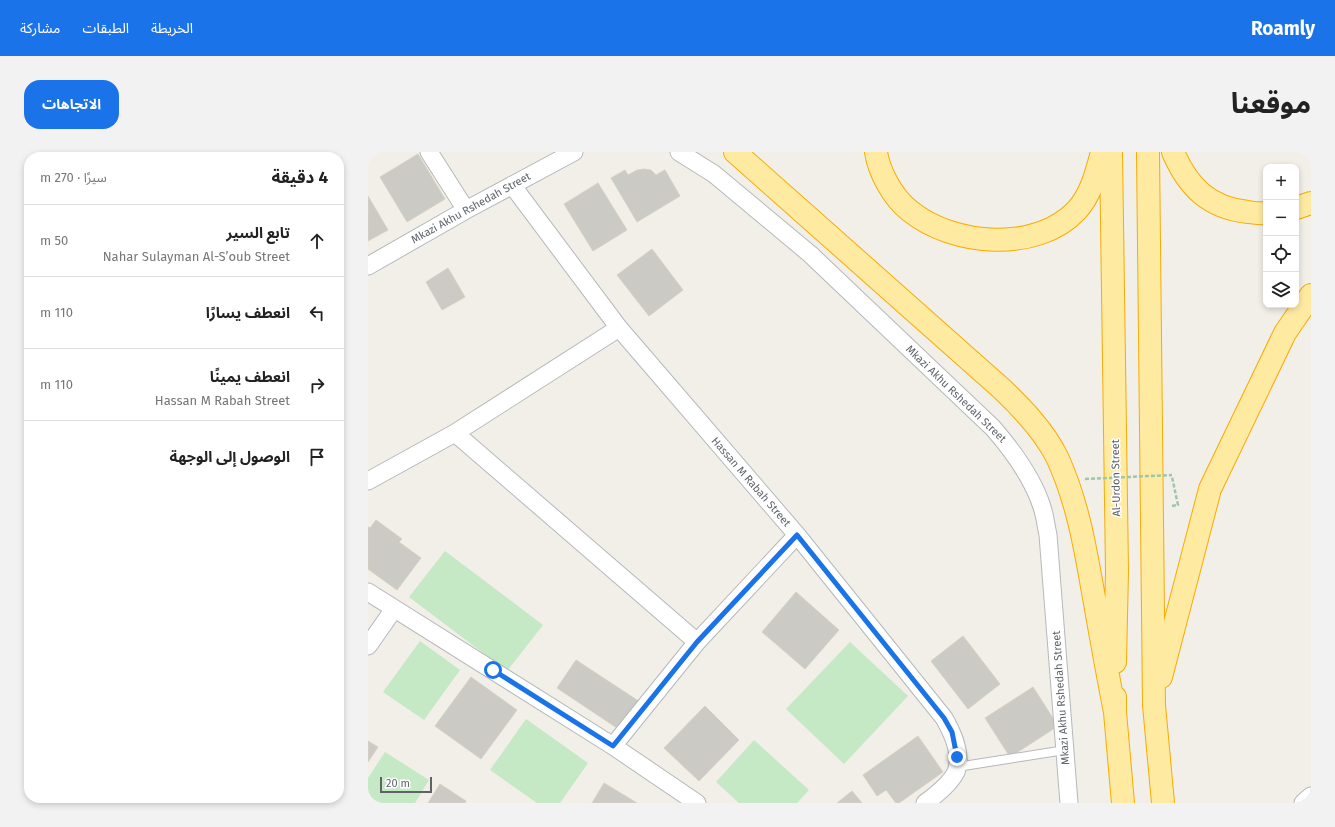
<!DOCTYPE html>
<html lang="ar">
<meta charset="utf-8">
<style>
body{margin:0;font-family:"Fira Sans","Noto Sans Arabic",sans-serif;background:#f2f2f2;color:#222;direction:rtl}
.controls{position:absolute;right:12px;top:12px;display:grid;overflow:hidden;border-radius:8px;box-shadow:0 2px 6px #0003}
.controls button{width:36px;height:36px;display:grid;place-items:center;padding:0;border:0;border-bottom:1px solid #e0e0e0;background:#fff;color:#222;font:20px sans-serif}
.scale{position:absolute;left:12px;bottom:10px;width:52px;box-sizing:border-box;padding-left:4px;border:2px solid #5f6368;border-top:0;font-size:11px;line-height:14px;white-space:nowrap;color:#5f6368;-webkit-text-stroke:3px #fff;paint-order:stroke}
.stop{position:absolute;width:12px;height:12px;margin:-9px;border:3px solid #1a73e8;border-radius:50%;background:#fff}
.stop.end{background:#1a73e8;border-color:#fff;box-shadow:0 1px 4px #0008}
.list{margin:0;padding:0;list-style:none}
h2{display:flex;justify-content:space-between;align-items:center;height:52px;margin:0;padding:0 16px;font-size:17px}
h2 small{font-size:13px;font-weight:400;color:#767676}
.list li{display:grid;grid-template-columns:26px 1fr auto;gap:12px;align-items:center;box-sizing:border-box;height:72px;padding:0 16px;border-top:1px solid #e0e0e0}
.list b{display:block;font-size:15px;white-space:nowrap}
.list p{margin:0;font-size:13px;white-space:nowrap;color:#767676}
.list em{font-size:13px;font-style:normal;color:#767676}
.icon{flex:none;width:22px;height:22px;fill:none;stroke:currentColor;stroke-width:2;stroke-linecap:round;stroke-linejoin:round}
.map{position:relative;flex:none;width:943px;height:651px;overflow:hidden;direction:ltr;border-radius:16px}
header{display:flex;align-items:center;gap:24px;box-sizing:border-box;height:56px;padding:0 20px;background:#1a73e8;color:#fff}
header strong{font-size:19px}
nav{display:flex;gap:22px;margin-inline-start:auto;font-size:14px}
.intro{display:flex;align-items:center;justify-content:space-between;box-sizing:border-box;height:96px;padding:0 24px}
h1{margin:0;font-size:28px}
.button{padding:10px 18px;border-radius:16px;background:#1a73e8;color:#fff;font-size:14px;font-weight:700}
main{display:flex;gap:24px;padding:0 24px}
aside{flex:1;background:#fff;border-radius:16px;box-shadow:0 2px 6px #0003}
.map>svg:first-child{display:block}
.green{fill:#c5e8c5}
.building{fill:#cccac5;stroke:#d6d1c6}
.lines{fill:none;stroke-linecap:round;stroke-linejoin:round}
.service-casing{stroke:#b5b8bc;stroke-width:10}
.minor-casing{stroke:#b5b8bc;stroke-width:19}
.trunk-casing{stroke:#f9ab00;stroke-width:24}
.path{stroke:#9cc7a9;stroke-width:2.5;stroke-dasharray:4 2;stroke-linecap:butt}
.service{stroke:#fff;stroke-width:8}
.minor{stroke:#fff;stroke-width:17}
.trunk{stroke:#feeaa1;stroke-width:22}
.path-bridge{stroke:#9cc7a9;stroke-width:2.5;stroke-dasharray:4 2;stroke-linecap:butt}
.route{stroke:#1a73e8;stroke-width:5}
.labels{text-anchor:middle;dominant-baseline:central;stroke-width:3;stroke-linejoin:round;paint-order:stroke}
.street-label{font-size:11px;fill:#5f6368;stroke:#fff}
</style>
<header>
<strong>Roamly</strong>
<nav><a>الخريطة</a><a>الطبقات</a><a>مشاركة</a></nav>
</header>
<div class="intro"><h1>موقعنا</h1><a class="button">الاتجاهات</a></div>
<main>
<div class="map">
<svg width="943" height="651" viewBox="0 0 943 651">
<rect width="100%" height="100%" fill="#f1efe8"/>
<path class="green" d="M 77,399 L 175,473 L 139,519 L 41,445 Z
M 52,489 L 92,518 L 56,568 L 15,540 Z
M 482,490 L 540,544 L 476,612 L 418,557 Z
M 158,567 L 220,611 L 192,651 L 169,651 L 122,618 Z
M 386,588 L 441,638 L 429,651 L 371,651 L 348,630 Z
M 17,600 L 61,628 L 47,651 L 0,651 L 0,626 Z"/>
<path class="building" d="M 50,2 L 77,47 L 39,70 L 12,25 Z
M 276,17 L 283,18 L 288,23 L 297,18 L 312,44 L 269,70 L 243,26 L 257,18 L 260,23 L 269,18 Z
M 230,31 L 259,78 L 225,99 L 196,52 Z
M 0,44 L 20,78 L 0,89 Z
M 284,97 L 315,138 L 281,164 L 249,123 Z
M 80,116 L 97,145 L 74,158 L 58,130 Z
M 8,368 L 34,387 L 31,390 L 53,406 L 29,438 L 0,417 L 0,375 L 2,376 Z
M 428,440 L 471,478 L 437,517 L 394,480 Z
M 595,484 L 632,532 L 600,557 L 563,509 Z
M 208,508 L 272,550 L 252,578 L 189,536 Z
M 103,525 L 149,558 L 113,607 L 67,574 Z
M 665,535 L 690,574 L 642,605 L 617,566 Z
M 337,554 L 371,588 L 331,629 L 296,596 Z
M 550,584 L 575,620 L 531,651 L 528,651 L 518,638 L 509,644 L 495,623 Z
M 0,589 L 10,595 L 0,610 Z
M 236,631 L 269,651 L 224,651 Z
M 72,632 L 98,649 L 97,651 L 60,651 Z
M 484,639 L 494,651 L 469,651 Z"/>
<g class="lines">
<g class="service-casing">
<path id="service" d="M 589,615 L 697,598"/>
</g>
<g class="minor-casing">
<path id="minor" d="M 61,0 L 98,58
M 311,0 L 346,22 L 442,102 L 625,276 C 645,299 665,327 674,355 C 677,364 678,374 680,383 L 701,651
M 144,33 L 251,176 L 429,383 L 576,566 C 584,580 595,602 588,620 C 582,632 568,643 557,651
M 0,114 L 98,58 L 206,0
M 87,281 L 329,490
M 0,329 L 87,281 L 251,176
M 0,440 L 245,594 L 329,651
M 0,494 L 26,457
M 245,594 L 329,490 L 429,383
M 935,651 L 943,644"/>
</g>
<g class="trunk-casing">
<path id="trunk" d="M 367,0 L 634,237 C 655,257 676,279 689,305 C 709,348 717,394 725,440 C 732,480 739,520 747,560
M 508,0 C 511,20 525,46 542,59 C 585,94 669,101 709,58 C 723,43 729,19 734,0
M 743,0 L 749,419 L 747,510
M 780,0 L 786,553 L 795,651
M 805,0 C 820,35 841,56 880,60 C 886,61 892,62 898,61
M 928,56 L 943,51
M 793,525 L 842,337 L 917,181 L 943,143
M 747,545 L 747,560 L 755,651"/>
</g>
<path class="path" d="M 804,354 L 810,353 L 804,325"/>
<use href="#service" class="service"/>
<use href="#minor" class="minor"/>
<use href="#trunk" class="trunk"/>
<path class="path-bridge" d="M 717,327 L 804,323"/>
</g>
<g class="lines">
<path class="route" d="M 125,518 L 245,594 L 329,490 L 429,383 L 576,566 L 584,580 L 589,605"/>
</g>
<g class="labels">
<g class="street-label">
<text transform="translate(103 56) rotate(-29)">Mkazi Akhu Rshedah Street</text>
<text transform="translate(588 242) rotate(44)">Mkazi Akhu Rshedah Street</text>
<text transform="translate(748 326) rotate(-91)">Al-Urdon Street</text>
<text transform="translate(383 330) rotate(49)">Hassan M Rabah Street</text>
<text transform="translate(693 546) rotate(-94)">Mkazi Akhu Rshedah Street</text>
</g>
</g>
</svg>
<div class="controls">
<button>+</button>
<button>−</button>
<button><svg class="icon" aria-label="locate" viewBox="0 0 24 24"><circle cx="12" cy="12" r="6"/><path d="M12 2v4M12 18v4M2 12h4M18 12h4"/></svg></button>
<button><svg class="icon" aria-label="layers" viewBox="0 0 24 24"><path d="M12 4l9 5-9 5-9-5zM3 14l9 5 9-5"/></svg></button>
</div>
<div class="scale">20 m</div>
<div class="stop" style="left:125px;top:518px"></div>
<div class="stop end" style="left:589px;top:605px"></div>
</div>
<aside>
<h2>4 دقيقة<small>سيرًا · 270 m</small></h2>
<ul class="list">
<li><svg class="icon" aria-label="ahead" viewBox="0 0 24 24"><path d="M12 20V5M6 11l6-6 6 6"/></svg><div><b>تابع السير</b><p>Nahar Sulayman Al-S’oub Street</p></div><em>50 m</em></li>
<li><svg class="icon" aria-label="left" viewBox="0 0 24 24"><path d="M17 20v-9H6M10 6l-5 5 5 5"/></svg><div><b>انعطف يسارًا</b></div><em>110 m</em></li>
<li><svg class="icon" aria-label="right" viewBox="0 0 24 24"><path d="M7 20v-9h11M14 6l5 5-5 5"/></svg><div><b>انعطف يمينًا</b><p>Hassan M Rabah Street</p></div><em>110 m</em></li>
<li><svg class="icon" aria-label="arrive" viewBox="0 0 24 24"><path d="M6 21V4h12l-3 4 3 4H6"/></svg><div><b>الوصول إلى الوجهة</b></div></li>
</ul>
</aside>
</main>
